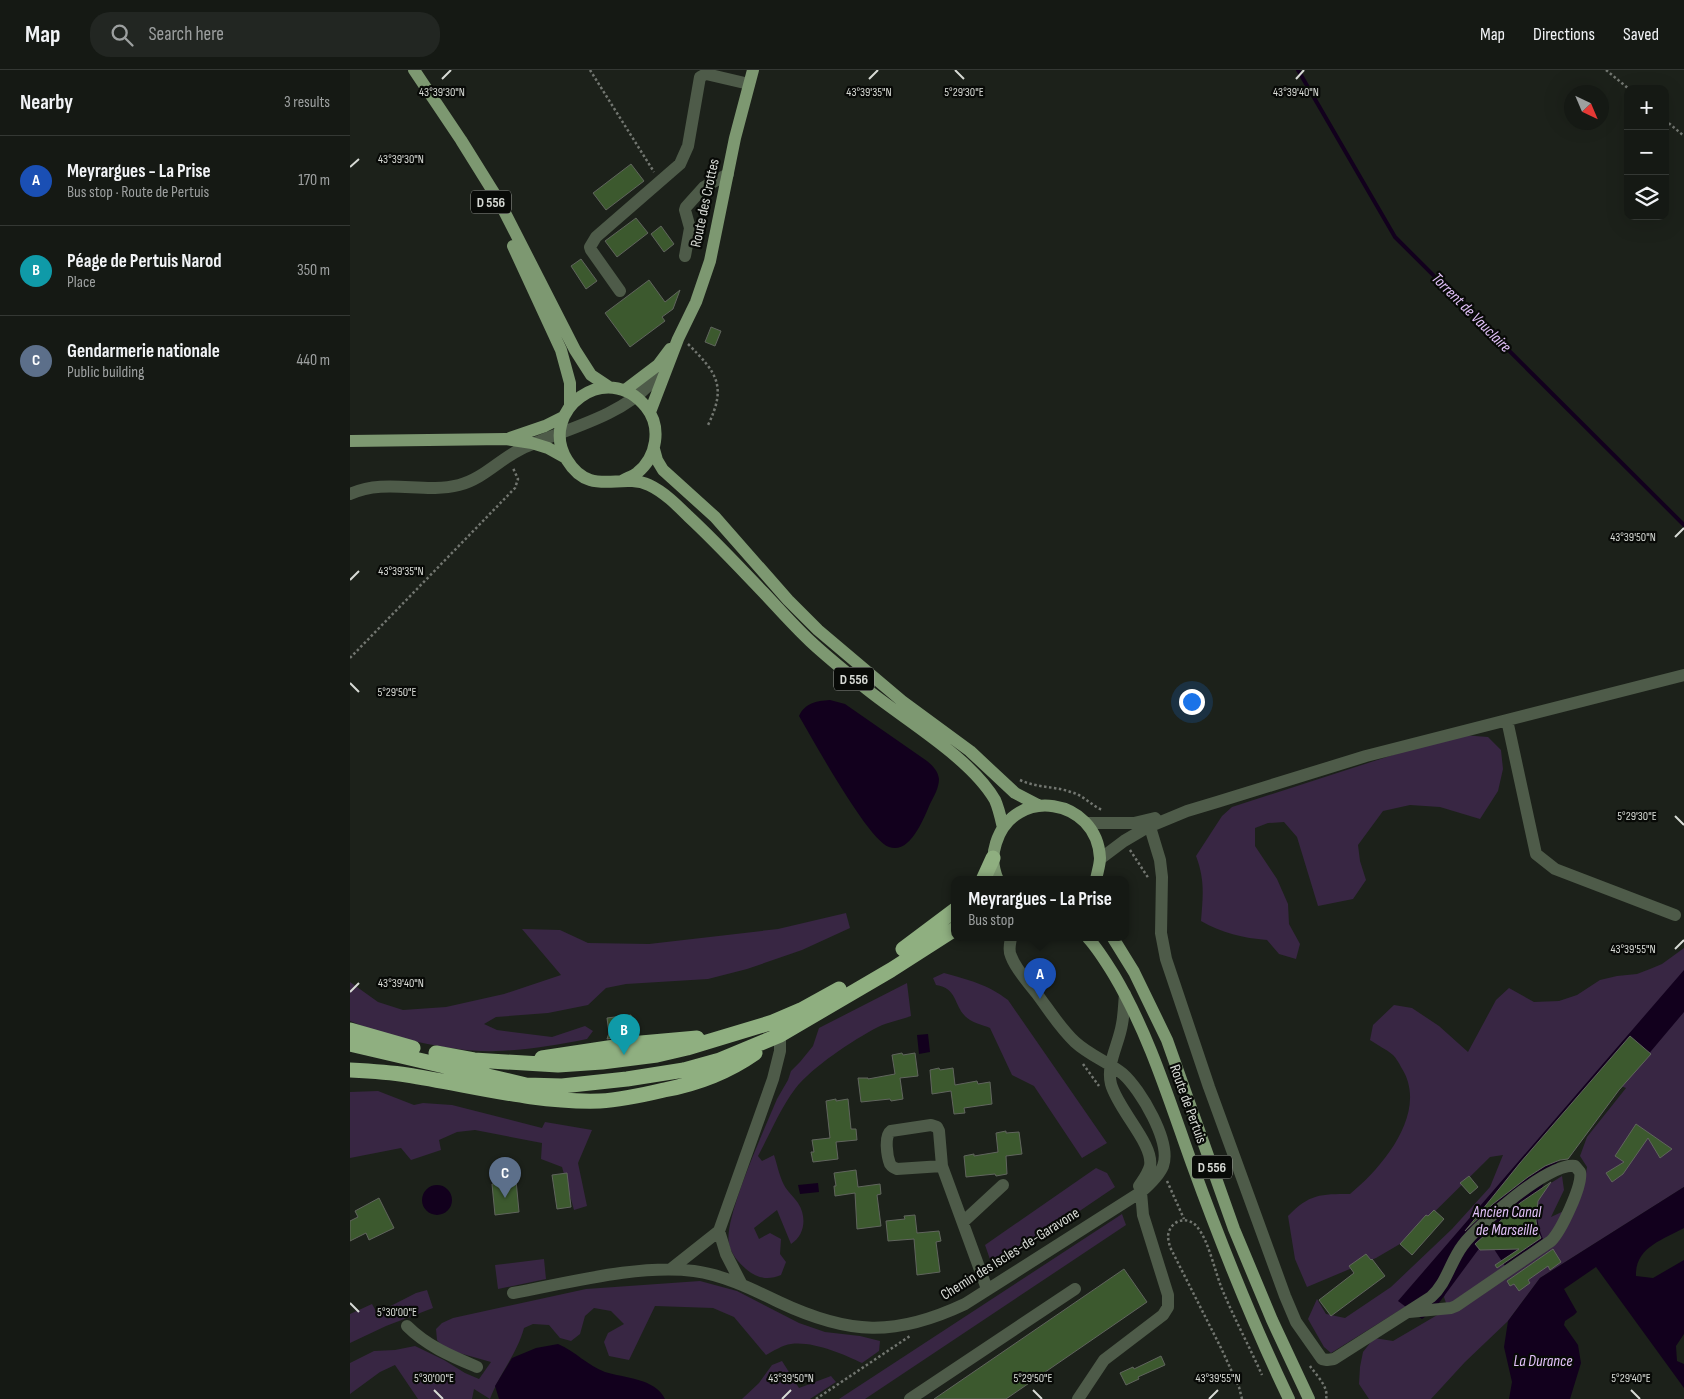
<!DOCTYPE html>
<meta charset="utf-8">
<style>
body{margin:0;font-family:"Sofia Sans Condensed",sans-serif;background:#222622;color:#f1f3f6}
.controls{position:absolute;right:15px;top:15px;display:grid;overflow:hidden;border-radius:10px;box-shadow:0 5px 20px #0002}
.controls button{width:45px;height:45px;display:grid;place-items:center;padding:0;border:0;border-bottom:1px solid #343834;background:#151914;color:#f1f3f6;font:25px sans-serif}
.compass{position:absolute;left:1214px;top:15px;width:45px;height:45px;border-radius:50%;background:#151914;box-shadow:0 5px 20px #0002;rotate:136deg}
.you{position:absolute;left:841px;top:631px;width:18px;height:18px;margin:-12px;border:4px solid #fff;border-radius:50%;background:#1a73e8;box-shadow:0 0 0 8px #1a73e833}
.badge{display:grid;place-items:center;width:32px;height:32px;border-radius:50%;background:#d69bfa;color:#fff;font-size:16px;font-weight:700}
.pin{position:absolute;translate:-50% -41px;filter:drop-shadow(0 1px 2px #0008)}
.pin::after{content:'';position:absolute;top:26px;width:18px;height:15px;background:inherit;clip-path:polygon(0 0,100% 0,50% 100%)}
.popup{position:absolute;left:601px;top:806px;width:178px;height:65px;box-sizing:border-box;display:grid;place-content:center;border-radius:10px;background:#151914;filter:drop-shadow(0 1px 4px #0005);font-size:16px;white-space:nowrap;color:#9da0a0}
.popup b{font-size:19px;color:#f1f3f6}
.popup::after{content:'';position:absolute;left:50%;top:100%;margin-left:-10px;border:10px solid transparent;border-top-color:#151914}
.list{margin:0;padding:0;list-style:none}
h2{display:flex;justify-content:space-between;align-items:center;height:65px;margin:0;padding:0 20px;font-size:21px}
h2 small{font-size:16px;font-weight:400;color:#9da0a0}
.list li{display:grid;grid-template-columns:32px 1fr auto;gap:15px;align-items:center;box-sizing:border-box;height:90px;padding:0 20px;border-top:1px solid #343834}
.list b{display:block;font-size:19px;white-space:nowrap}
.list p{margin:0;font-size:16px;white-space:nowrap;color:#9da0a0}
.list em{font-size:16px;font-style:normal;color:#9da0a0}
.icon{flex:none;width:28px;height:28px;fill:none;stroke:currentColor;stroke-width:2;stroke-linecap:round;stroke-linejoin:round}
.map{position:relative;flex:none;width:1334px;height:1329px;overflow:hidden}
header{display:flex;align-items:center;gap:30px;box-sizing:border-box;height:70px;padding:0 25px;background:#151914;border-bottom:1px solid #343834}
header strong{font-size:24px}
nav{display:flex;gap:28px;margin-inline-start:auto;font-size:18px}
.search{width:350px;height:45px;background:#222622;display:flex;align-items:center;gap:12px;box-sizing:border-box;padding:0 18px;border-radius:20px;color:#9da0a0;font-size:19px}
main{display:flex}
aside{flex:1;background:#151914}
.map>svg:first-child{display:block}
.green{fill:#382643}
.water{fill:#12001d}
.lines{fill:none;stroke-linecap:round;stroke-linejoin:round}
.stream{stroke:#12001d;stroke-width:4}
.building{fill:#3c592e;stroke:#60655d}
.path{stroke:#727670;stroke-width:2.5;stroke-dasharray:2.5 2.5;stroke-linecap:butt}
.minor{stroke:#4e5b49;stroke-width:12}
.major{stroke:#7d9871;stroke-width:12}
.highway{stroke:#8faf80;stroke-width:15}
.ticks{fill:none;stroke:#d7dad5;stroke-width:2}
.labels{text-anchor:middle;dominant-baseline:central;stroke-width:4.5;stroke-linejoin:round;paint-order:stroke}
.shield{fill:#080a07;stroke:#999c97;stroke-width:1}
.shield-label{font-size:14px;font-weight:bold;fill:#d7dad5}
.street-label{font-size:15px;fill:#d7dad5;stroke:#080a07}
.water-label{font-size:16px;font-style:italic;fill:#e3c2fa;stroke:#080a07}
.ticks-label{font-size:12px;text-anchor:middle;fill:#d7dad5;stroke:#080a07;stroke-width:4.5;stroke-linejoin:round;paint-order:stroke}
</style>
<header>
<strong>Map</strong>
<div class="search"><svg class="icon" aria-label="search" viewBox="0 0 24 24"><circle cx="10" cy="10" r="6"/><path d="M15 15l6 6"/></svg>Search here</div>
<nav><a>Map</a><a>Directions</a><a>Saved</a></nav>
</header>
<main>
<aside>
<h2>Nearby<small>3 results</small></h2>
<ul class="list">
<li><span class="badge" style="background:#1a4fb4">A</span><div><b>Meyrargues - La Prise</b><p>Bus stop · Route de Pertuis</p></div><em>170 m</em></li>
<li><span class="badge" style="background:#0f9aa8">B</span><div><b>Péage de Pertuis Narod</b><p>Place</p></div><em>350 m</em></li>
<li><span class="badge" style="background:#5c6f8a">C</span><div><b>Gendarmerie nationale</b><p>Public building</p></div><em>440 m</em></li>
</ul>
</aside>
<div class="map">
<svg width="1334" height="1329" viewBox="0 0 1334 1329">
<rect width="100%" height="100%" fill="#1c211a"/>
<path class="green" d="M 1112,665 L 1138,667 L 1151,680 L 1153,699 L 1148,721 L 1130,749 L 1090,737 L 1060,735 L 1033,741 L 1008,775 L 1010,791 L 1016,810 L 1003,829 L 968,836 L 947,767 L 934,752 L 918,753 L 905,758 L 905,776 L 927,809 L 938,834 L 939,854 L 950,874 L 946,889 L 929,884 L 917,870 C 893,868 872,863 851,851 C 853,825 855,810 846,786 L 872,746 L 882,737 L 1052,682 Z
M 496,843 L 500,858 L 452,880 L 397,899 L 358,909 L 276,914 L 256,918 L 238,935 L 198,943 L 146,947 L 134,954 L 147,960 L 202,967 L 235,956 L 243,961 L 237,969 C 207,975 177,980 146,981 C 105,983 37,967 0,951 L 0,912 L 28,932 L 53,940 L 96,937 L 154,924 L 211,905 L 172,859 L 210,860 L 238,873 L 299,874 L 428,859 Z
M 1334,878 L 1334,1117 L 1190,1208 L 1158,1251 L 1115,1292 L 1081,1329 L 1019,1329 L 1009,1314 L 1010,1297 L 1013,1282 L 1024,1268 L 1043,1271 L 1089,1244 L 1096,1233 L 1094,1227 L 1098,1216 L 1111,1190 L 1182,1125 L 1212,1106 L 1214,1120 L 1201,1147 L 1218,1139 L 1234,1117 L 1237,1097 L 1230,1086 L 1237,1067 L 1276,1018 L 1271,1016 L 1074,1225 L 981,1283 L 974,1277 L 958,1249 L 967,1229 L 976,1244 L 995,1248 L 1041,1217 L 1102,1159 L 1140,1117 L 1153,1085 L 1140,1087 L 1055,1171 L 1026,1188 L 957,1217 L 945,1189 L 938,1146 C 959,1124 971,1124 1000,1124 C 1033,1097 1080,1041 1051,997 C 1049,993 1046,988 1043,985 C 1036,979 1027,975 1020,970 L 1023,955 L 1044,935 L 1062,938 L 1089,956 L 1118,982 L 1146,930 L 1159,918 L 1184,932 L 1209,931 L 1227,925 L 1250,910 L 1267,906 L 1287,904 L 1300,899 L 1312,894 Z
M 594,903 C 619,910 637,914 658,930 L 757,1073 L 732,1088 L 684,1016 L 662,1005 L 640,958 C 633,955 620,952 615,946 C 604,935 607,918 586,915 L 583,908 Z
M 557,913 L 561,946 C 550,950 538,952 528,957 C 503,970 462,997 445,1019 C 430,1039 420,1064 408,1086 L 412,1091 L 424,1085 C 427,1094 429,1105 434,1115 C 437,1121 444,1127 448,1133 C 457,1147 455,1165 441,1174 L 427,1140 L 404,1158 L 409,1169 L 420,1163 L 431,1169 L 430,1184 L 436,1192 L 431,1205 C 419,1210 407,1209 396,1199 C 389,1193 381,1184 379,1174 C 373,1149 416,1056 427,1029 L 438,1010 L 441,1001 L 450,992 L 463,976 L 469,958 Z
M 28,1021 L 64,1035 L 73,1033 L 102,1035 L 192,1058 L 195,1052 L 242,1060 L 228,1093 L 237,1136 L 224,1140 L 212,1097 L 191,1089 L 192,1073 L 125,1060 L 107,1062 L 89,1070 L 91,1080 L 61,1090 L 51,1078 L 0,1088 L 0,1022 Z
M 746,1098 L 757,1103 L 765,1117 L 672,1180 L 643,1198 L 635,1175 Z
M 772,1144 L 776,1155 L 515,1329 L 489,1329 Z
M 194,1189 L 196,1209 L 148,1219 L 145,1195 Z
M 350,1211 L 387,1221 L 449,1253 L 475,1262 L 510,1266 L 530,1271 L 529,1281 L 512,1293 C 493,1284 463,1271 441,1274 C 433,1275 423,1281 416,1285 L 384,1247 L 363,1238 L 305,1236 L 279,1290 L 259,1286 L 254,1272 L 258,1263 L 274,1254 L 261,1241 L 244,1238 L 235,1246 L 230,1264 L 221,1271 L 210,1268 L 199,1255 L 183,1254 L 174,1258 C 167,1284 149,1304 140,1329 L 124,1319 L 122,1329 L 68,1329 L 45,1295 L 30,1302 L 0,1324 L 0,1293 L 24,1281 L 45,1280 L 65,1276 L 94,1290 L 115,1303 L 129,1309 L 141,1292 L 95,1279 L 87,1270 L 86,1259 L 92,1253 L 103,1248 L 236,1219 Z
M 77,1220 L 83,1238 L 36,1256 L 0,1273 L 0,1244 L 22,1234 L 27,1243 L 66,1223 Z
M 432,1291 L 449,1318 L 481,1306 L 486,1312 L 460,1329 L 392,1329 L 409,1313 L 422,1295 Z"/>
<path class="water" d="M 480,630 L 495,634 L 577,691 C 583,696 588,701 589,709 C 589,718 584,726 580,734 C 574,748 560,785 539,777 C 518,770 463,670 449,646 C 455,633 466,631 480,630 Z
M 1334,900 L 1334,942 L 1200,1101 C 1187,1126 1182,1143 1193,1169 L 1155,1196 L 1142,1176 L 1131,1176 L 1083,1241 L 1072,1249 L 1048,1231 Z
M 578,964 L 580,982 L 569,984 L 567,965 Z
M 468,1113 L 469,1122 L 450,1124 L 448,1115 Z
M72 1130a15 15 0 1 1 30 0a15 15 0 1 1-30 0Z
M 1334,1117 L 1334,1158 C 1313,1170 1285,1177 1286,1206 L 1303,1208 L 1334,1190 L 1334,1264 L 1326,1276 L 1327,1291 L 1334,1294 L 1334,1318 L 1246,1197 L 1214,1219 L 1227,1242 L 1224,1245 L 1215,1251 L 1214,1255 L 1228,1275 L 1231,1293 L 1220,1329 L 1159,1329 L 1162,1312 L 1154,1277 L 1158,1251 L 1190,1208 Z
M 208,1274 C 225,1281 238,1296 255,1302 C 274,1308 305,1308 315,1329 L 149,1329 L 145,1316 L 162,1288 L 186,1278 Z"/>
<g class="lines">
<path class="stream" d="M 948,0 L 1045,167 L 1334,455"/>
</g>
<path class="building" d="M 281,94 L 294,111 L 256,140 L 243,123 Z
M 286,148 L 298,163 L 267,187 L 255,171 Z
M 311,156 L 324,174 L 314,182 L 301,164 Z
M 231,189 L 247,211 L 236,219 L 221,196 Z
M 299,210 L 315,232 L 330,220 L 323,239 L 312,247 L 315,251 L 280,277 L 255,243 Z
M 361,257 L 371,261 L 365,276 L 355,272 Z
M 281,945 L 284,965 L 257,969 L 259,963 L 257,948 Z
M 1280,966 L 1301,984 L 1269,1020 L 1218,1089 L 1210,1090 L 1195,1096 L 1178,1107 L 1143,1134 L 1115,1161 L 1170,1093 Z
M 552,983 L 553,985 L 565,983 L 568,1006 L 550,1008 L 553,1029 L 541,1031 L 540,1029 L 511,1032 L 508,1008 L 518,1008 L 518,1009 L 545,1004 L 542,985 Z
M 589,998 L 590,1000 L 603,998 L 605,1015 L 627,1011 L 628,1014 L 640,1012 L 642,1034 L 614,1038 L 615,1043 L 604,1044 L 601,1021 L 582,1024 L 580,1000 Z
M 486,1029 L 486,1031 L 498,1029 L 501,1059 L 506,1059 L 507,1070 L 486,1072 L 488,1089 L 463,1092 L 461,1082 L 464,1082 L 462,1070 L 480,1068 L 476,1031 Z
M 1286,1054 L 1322,1079 L 1310,1088 L 1298,1068 L 1273,1104 L 1262,1112 L 1256,1103 L 1274,1092 L 1265,1086 Z
M 656,1061 L 656,1063 L 669,1062 L 672,1084 L 656,1086 L 657,1104 L 646,1106 L 645,1104 L 616,1107 L 614,1086 L 624,1084 L 624,1086 L 648,1082 L 646,1063 Z
M 506,1100 L 508,1117 L 530,1114 L 531,1124 L 527,1125 L 531,1156 L 507,1159 L 505,1123 L 485,1126 L 484,1116 L 486,1116 L 484,1103 Z
M 217,1103 L 221,1137 L 207,1139 L 202,1105 Z
M 1119,1106 L 1128,1117 L 1120,1124 L 1110,1113 Z
M 166,1110 L 169,1142 L 145,1145 L 142,1114 Z
M 1201,1112 L 1188,1131 L 1186,1151 L 1188,1162 L 1191,1168 L 1147,1198 L 1145,1195 L 1169,1179 L 1130,1180 L 1125,1174 L 1170,1133 Z
M 29,1128 L 44,1158 L 19,1170 L 16,1163 L 0,1171 L 0,1151 L 8,1147 L 5,1141 Z
M 1084,1140 L 1094,1149 L 1062,1185 L 1050,1174 L 1076,1145 L 1078,1146 Z
M 565,1145 L 567,1163 L 589,1161 L 591,1171 L 586,1172 L 590,1202 L 567,1205 L 564,1169 L 538,1171 L 536,1151 L 555,1149 L 554,1146 Z
M 1203,1179 L 1211,1192 L 1200,1200 L 1198,1196 L 1178,1210 L 1180,1213 L 1169,1221 L 1164,1214 L 1160,1216 L 1157,1211 Z
M 1016,1184 L 1021,1190 L 1022,1189 L 1035,1206 L 981,1246 L 969,1230 L 1004,1203 L 999,1196 Z
M 774,1199 L 797,1232 L 656,1329 L 584,1329 Z
M 811,1286 L 815,1295 L 788,1307 L 789,1309 L 776,1315 L 770,1303 L 783,1297 L 784,1299 Z"/>
<g class="lines">
<path class="path" d="M 240,0 L 304,102
M 1256,0 L 1279,19
M 1315,50 L 1334,66
M 338,274 C 367,303 377,316 358,355
M 0,588 L 165,418 L 168,409 L 163,398
M 670,710 C 687,718 704,716 721,722 C 733,725 741,735 752,740
M 780,780 L 799,809
M 733,994 L 749,1016
M 817,1111 L 834,1149
M 960,1296 C 967,1306 979,1317 976,1329
M 466,1329 L 560,1266
M 892,1329 L 889,1317 L 871,1278 L 820,1177 C 819,1173 818,1169 818,1166 C 820,1149 839,1145 848,1158 C 859,1172 865,1202 872,1219 C 884,1248 899,1276 912,1305"/>
<path class="minor" d="M 335,186 L 340,158 L 335,140 L 336,137 L 354,117 L 378,104
M 270,221 L 241,180 L 240,177 L 246,167 L 330,94 L 338,76 L 350,7 L 356,4 L 399,14
M 0,424 C 36,408 73,424 109,415 C 133,409 150,389 171,379 C 214,359 266,349 300,314 C 307,306 312,297 317,288
M 1157,650 L 1186,784 L 1205,799 L 1325,845
M 737,753 L 784,753 L 805,748
M 800,757 L 810,790 L 812,807 L 811,863 L 816,889 L 859,1017 L 935,1226 L 946,1252 L 972,1289 L 977,1290 L 984,1289 L 1081,1227 C 1097,1213 1100,1192 1113,1175 C 1129,1154 1199,1092 1225,1096 L 1230,1102 C 1233,1115 1211,1161 1201,1171 L 1106,1236 L 1101,1238 L 1059,1242
M 750,789 L 774,771 L 796,758 L 837,741 L 867,732 L 1016,686 L 1334,605
M 775,924 C 774,934 774,944 772,954 C 769,974 756,994 761,1014 C 768,1040 804,1074 800,1096 C 798,1104 793,1110 789,1116
M 592,1096 L 547,1099 C 544,1098 542,1097 540,1094 C 537,1086 534,1066 541,1061 L 581,1055 L 587,1057 L 589,1061 L 592,1096 L 637,1219
M 613,1152 L 653,1115
M 369,1161 L 376,1184 L 392,1215
M 321,1199 L 369,1161 L 423,1009 L 430,981 L 430,965
M 163,1223 C 218,1213 289,1194 344,1201 C 374,1205 402,1219 429,1232 C 499,1265 545,1267 615,1234 L 791,1122 C 799,1115 809,1106 813,1096 C 822,1072 790,1019 773,1004 C 758,992 739,985 725,972 C 710,958 699,940 687,924 C 678,912 666,900 661,886 C 658,880 660,874 661,868
M 57,1256 C 77,1276 101,1286 127,1297
M 560,1329 L 725,1219
M 728,1329 L 754,1290 L 813,1245 L 818,1237 L 818,1225 L 793,1145 L 791,1122"/>
<path class="major" d="M 64,0 L 111,70 L 149,131 L 225,280 L 241,305 L 259,317
M 163,176 L 211,280 L 220,313 L 220,335
M 275,320 L 308,295 L 320,279
M 300,342 L 328,269 L 346,232 L 360,191 L 385,68 L 403,0
M 160,368 L 195,356 L 213,347
M 0,371 L 156,369 L 182,373 L 198,378 L 216,388
M 304,379 L 307,390 L 313,400 L 365,447 L 438,530 L 468,560 L 552,631 L 620,681 L 665,723 L 690,736
M 272,411 C 277,408 283,406 287,403 C 307,387 312,357 296,337 C 257,288 187,341 217,390 C 240,428 270,402 299,415 C 314,422 327,435 338,446 C 365,471 389,497 414,523 C 429,539 444,556 460,571 C 477,587 496,602 514,617 C 553,649 620,687 645,730 C 649,739 651,749 653,758
M 648,810 C 643,799 642,785 646,773 C 664,715 747,728 750,788 C 750,795 747,803 746,810
M 738,868 C 748,879 756,892 764,905 C 799,964 819,1030 842,1094 C 871,1174 902,1252 939,1329
M 763,868 L 784,902 L 817,970 L 884,1159 L 922,1250 L 959,1329"/>
<path class="highway" d="M 633,810 L 643,788
M 553,879 L 605,840
M 0,960 L 63,978
M 0,974 L 176,1015 L 212,1016 L 277,1009 L 334,1000 L 370,990 L 430,965 L 541,900 L 605,859
M 86,983 L 124,990 L 208,995 L 252,992 L 307,985 L 337,978 L 423,952 L 451,940 L 489,919
M 192,988 L 291,973 L 347,968
M 0,1000 C 19,1001 38,1002 57,1005 C 121,1015 185,1033 250,1031 C 271,1030 293,1025 314,1020 C 346,1014 378,1002 405,983"/>
</g>
<path class="ticks" d="M 605,0 L 614,9M 92,9 L 101,0M 519,9 L 528,0M 946,9 L 954,0M 0,97 L 9,89M 1325,467 L 1334,458M 0,510 L 9,501M 0,613 L 9,622M 1325,746 L 1334,755M 1325,879 L 1334,870M 0,922 L 9,913M 0,1233 L 9,1242M 84,1320 L 93,1329M 683,1320 L 692,1329M 1281,1320 L 1290,1329M 432,1329 L 441,1320M 859,1329 L 868,1320"/>
<g class="labels">
<g class="shield">
<rect x="121" y="120.5" width="40" height="23" rx="4"/>
<rect x="484" y="597.5" width="40" height="23" rx="4"/>
<rect x="842" y="1085.5" width="40" height="23" rx="4"/>
</g>
<g class="shield-label">
<text x="141" y="132">D 556</text>
<text x="504" y="609">D 556</text>
<text x="862" y="1097">D 556</text>
</g>
<g class="street-label">
<text transform="translate(355 133) rotate(-78)">Route des Crottes</text>
<text transform="translate(838 1034) rotate(70)">Route de Pertuis</text>
<text transform="translate(660 1184) rotate(-32)">Chemin des Iscles-de-Garavone</text>
</g>
<g class="water-label">
<text transform="translate(1121 243) rotate(45)">Torrent de Vauclaire</text>
<text x="1157" y="1142">Ancien Canal<tspan x="1157" dy="18">de Marseille</tspan></text>
<text x="1193" y="1291">La Durance</text>
</g>
</g>
<g class="ticks-label">
<text x="92" y="26">43°39'30"N</text>
<text x="519" y="26">43°39'35"N</text>
<text x="946" y="26">43°39'40"N</text>
<text x="614" y="26">5°29'30"E</text>
<text x="51" y="93">43°39'30"N</text>
<text x="1283" y="471">43°39'50"N</text>
<text x="51" y="505">43°39'35"N</text>
<text x="47" y="626">5°29'50"E</text>
<text x="1287" y="750">5°29'30"E</text>
<text x="1283" y="883">43°39'55"N</text>
<text x="51" y="917">43°39'40"N</text>
<text x="47" y="1246">5°30'00"E</text>
<text x="84" y="1312">5°30'00"E</text>
<text x="683" y="1312">5°29'50"E</text>
<text x="1281" y="1312">5°29'40"E</text>
<text x="441" y="1312">43°39'50"N</text>
<text x="868" y="1312">43°39'55"N</text>
</g>
</svg>
<div class="controls">
<button>+</button>
<button>−</button>
<button><svg class="icon" aria-label="layers" viewBox="0 0 24 24"><path d="M12 4l9 5-9 5-9-5zM3 14l9 5 9-5"/></svg></button>
</div>
<svg class="compass" viewBox="-18 -18 36 36"><path d="M0-13l5 13h-10z" fill="#e53935"/><path d="M0 13l5-13h-10z" fill="#9da0a0"/></svg>
<div class="you"></div>
<div class="pin badge" style="left:690px;top:929px;background:#1a4fb4">A</div>
<div class="popup"><b>Meyrargues - La Prise</b>Bus stop</div>
<div class="pin badge" style="left:274px;top:985px;background:#0f9aa8">B</div>
<div class="pin badge" style="left:155px;top:1128px;background:#5c6f8a">C</div>
</div>
</main>
